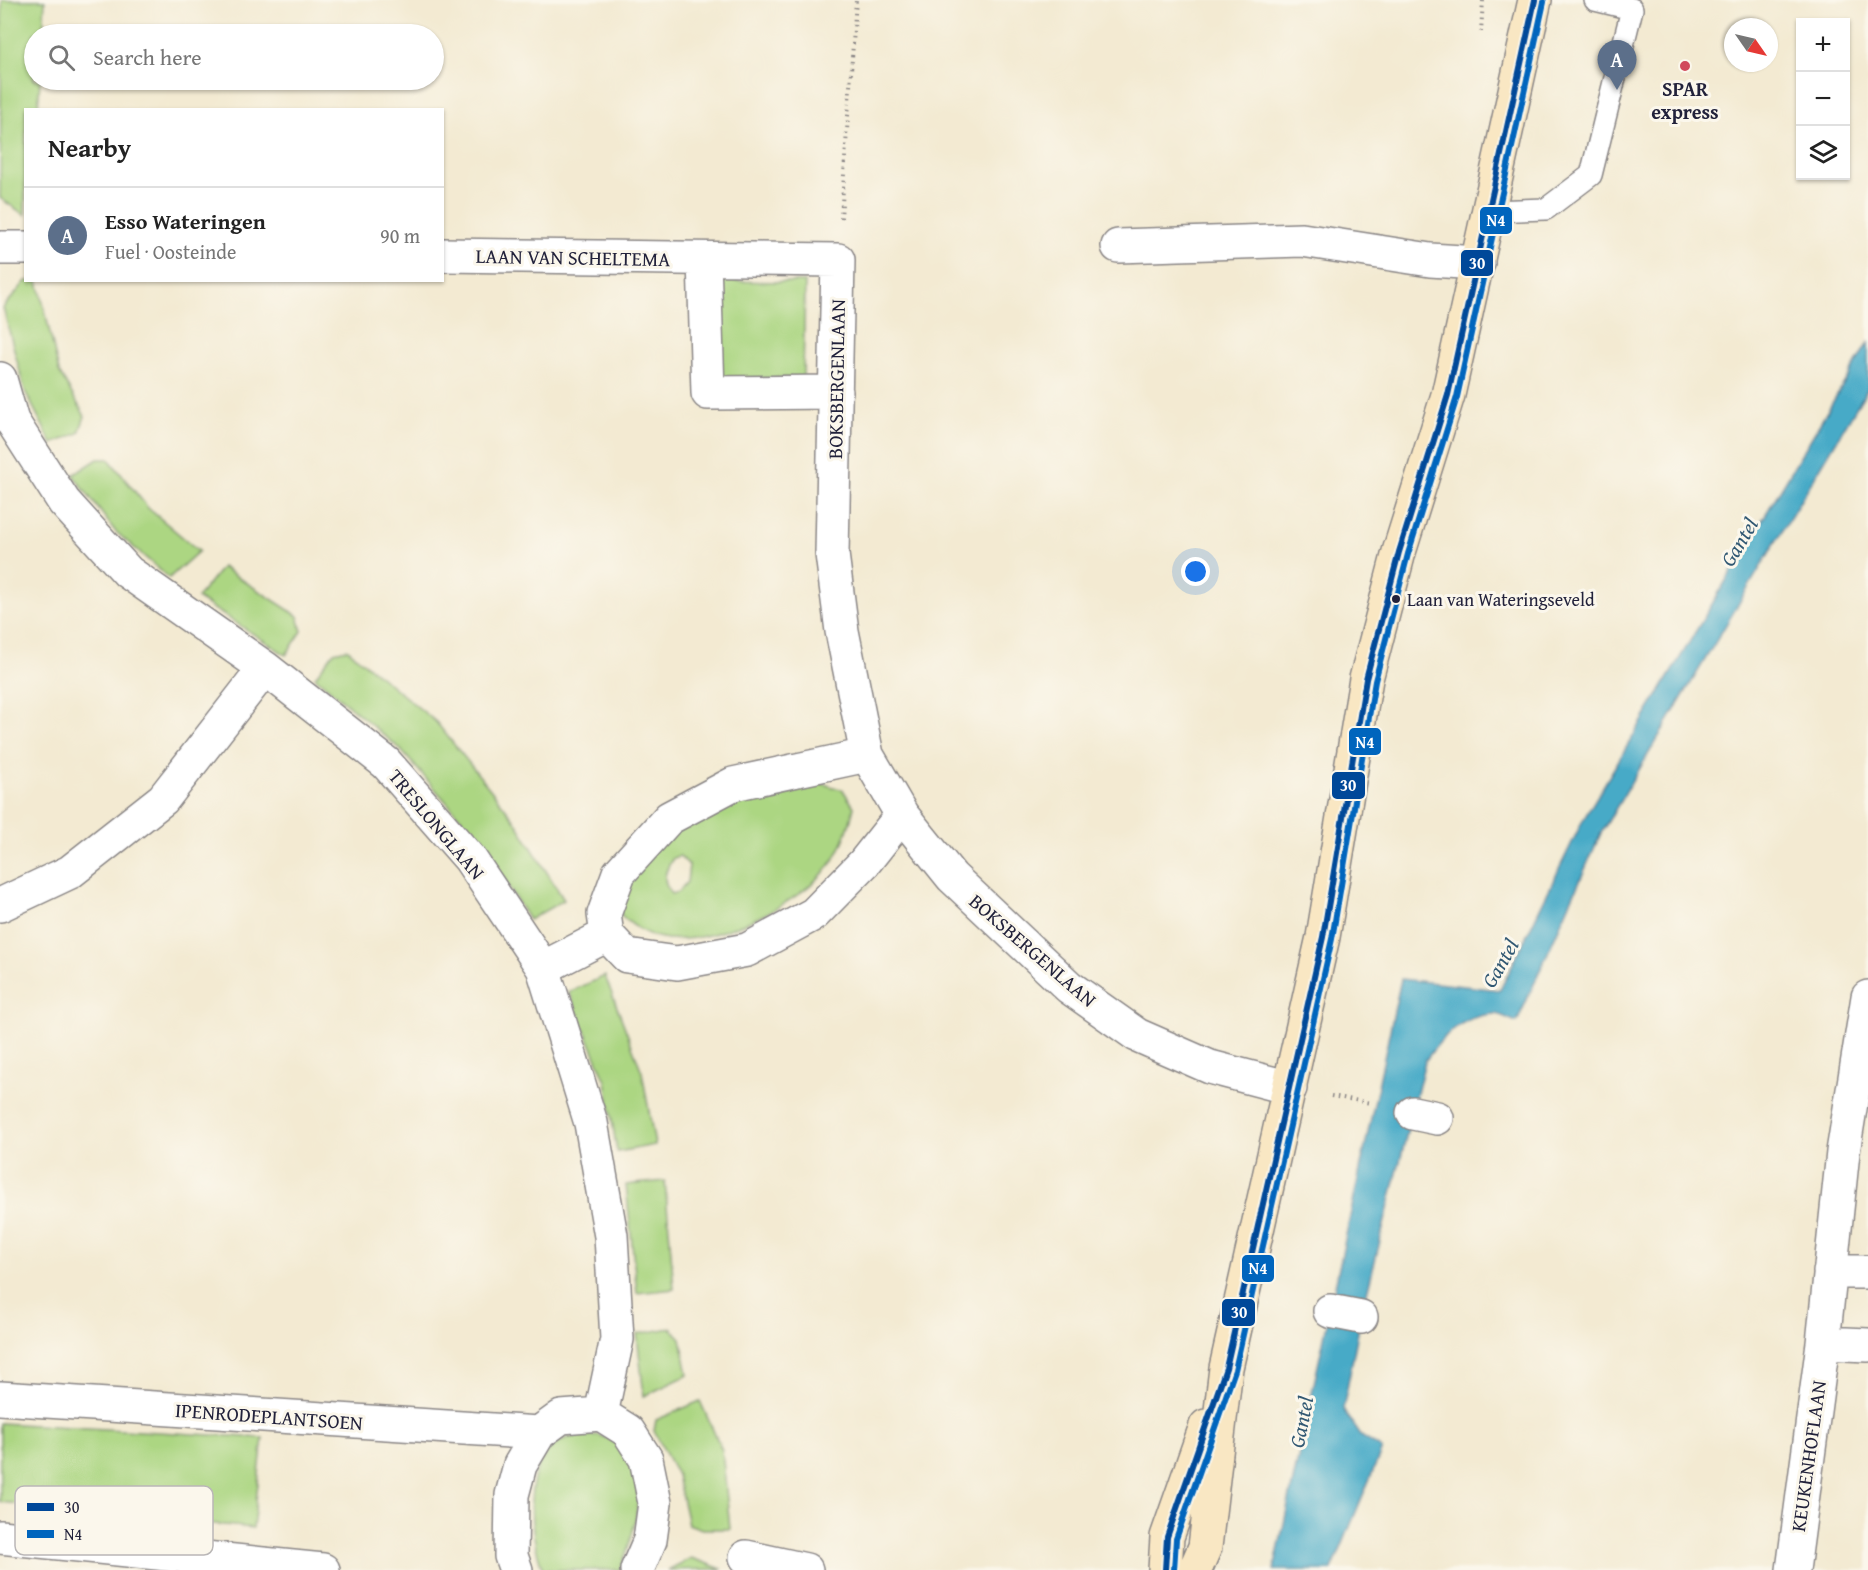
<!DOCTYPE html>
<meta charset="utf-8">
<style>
body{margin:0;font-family:"Gentium Book Plus",serif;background:#f2f2f2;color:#222}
.controls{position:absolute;right:18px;top:18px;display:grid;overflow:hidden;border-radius:0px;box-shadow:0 2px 4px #0004}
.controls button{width:54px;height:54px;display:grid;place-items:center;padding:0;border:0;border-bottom:2px solid #e0e0e0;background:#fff;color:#222;font:30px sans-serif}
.compass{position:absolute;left:1724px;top:18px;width:54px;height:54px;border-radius:50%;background:#fff;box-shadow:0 2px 4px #0004;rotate:124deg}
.you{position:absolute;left:1196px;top:572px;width:21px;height:21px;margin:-15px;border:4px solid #fff;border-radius:50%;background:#1a73e8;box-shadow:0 0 0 9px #1a73e833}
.badge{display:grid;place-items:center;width:39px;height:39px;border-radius:50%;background:#db2777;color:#fff;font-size:20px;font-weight:700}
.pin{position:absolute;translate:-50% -50px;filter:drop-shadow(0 2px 3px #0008)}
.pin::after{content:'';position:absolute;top:32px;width:21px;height:18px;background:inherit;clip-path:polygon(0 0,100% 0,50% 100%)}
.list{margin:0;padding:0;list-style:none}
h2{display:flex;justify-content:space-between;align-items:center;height:78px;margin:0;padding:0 24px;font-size:26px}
h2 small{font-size:20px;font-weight:400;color:#767676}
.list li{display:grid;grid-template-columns:39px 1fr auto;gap:18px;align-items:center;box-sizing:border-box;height:96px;padding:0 24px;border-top:2px solid #e0e0e0}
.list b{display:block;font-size:22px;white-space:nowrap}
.list p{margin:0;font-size:20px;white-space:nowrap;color:#767676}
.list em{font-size:20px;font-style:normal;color:#767676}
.icon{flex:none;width:33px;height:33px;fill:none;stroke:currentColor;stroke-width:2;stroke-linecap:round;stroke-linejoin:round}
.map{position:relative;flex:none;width:1868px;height:1570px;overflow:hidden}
.search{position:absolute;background:#fff;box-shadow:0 2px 4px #0004;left:24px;top:24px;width:420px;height:66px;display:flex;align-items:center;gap:15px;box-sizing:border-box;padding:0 21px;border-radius:33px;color:#767676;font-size:22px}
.panel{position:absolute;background:#fff;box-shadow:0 2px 4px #0004;left:24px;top:108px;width:420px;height:174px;border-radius:0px}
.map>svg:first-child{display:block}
.green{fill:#acd682;stroke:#677c5e;stroke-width:1.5;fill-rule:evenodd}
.water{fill:#47aac7;stroke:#346681;stroke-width:1.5}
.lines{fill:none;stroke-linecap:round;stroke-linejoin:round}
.lane-casing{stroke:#8a8686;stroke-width:24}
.street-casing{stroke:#8a8686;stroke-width:36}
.secondary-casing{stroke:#8a8686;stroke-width:36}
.path{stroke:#8a8686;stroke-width:4;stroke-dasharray:1.5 4.5;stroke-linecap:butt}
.lane{stroke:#fff;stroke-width:21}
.street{stroke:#fff;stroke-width:33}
.secondary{stroke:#f9e7c3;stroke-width:33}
.bus-1-casing{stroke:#fbf7ec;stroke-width:10}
.bus-2-casing{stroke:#fbf7ec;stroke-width:10}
.bus-1{stroke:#004899;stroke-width:6}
.bus-2{stroke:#0065bd;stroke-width:6}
.poi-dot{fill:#d1495b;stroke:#fbf7ec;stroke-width:2}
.bus-dot{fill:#22223b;stroke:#fbf7ec;stroke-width:2}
.labels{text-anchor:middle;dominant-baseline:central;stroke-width:6;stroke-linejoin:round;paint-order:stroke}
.bus-label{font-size:18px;fill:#22223b;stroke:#fbf7ec;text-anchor:start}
.poi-label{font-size:20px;font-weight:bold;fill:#22223b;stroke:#fbf7ec}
.street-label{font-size:20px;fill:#22223b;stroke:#fbf7ec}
.water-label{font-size:21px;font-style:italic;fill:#315873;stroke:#fbf7ec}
.key{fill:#fbf7ec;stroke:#bab7b7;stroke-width:1.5}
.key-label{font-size:16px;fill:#22223b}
.line-badge{stroke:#fbf7ec;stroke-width:2}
.badge-label{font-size:16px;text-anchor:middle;font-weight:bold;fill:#fff}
</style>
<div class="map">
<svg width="1868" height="1570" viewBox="0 0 1868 1570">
<rect width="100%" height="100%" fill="#fbf7ec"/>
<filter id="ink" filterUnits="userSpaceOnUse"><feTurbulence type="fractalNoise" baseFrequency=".0167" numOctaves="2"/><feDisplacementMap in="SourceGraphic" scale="12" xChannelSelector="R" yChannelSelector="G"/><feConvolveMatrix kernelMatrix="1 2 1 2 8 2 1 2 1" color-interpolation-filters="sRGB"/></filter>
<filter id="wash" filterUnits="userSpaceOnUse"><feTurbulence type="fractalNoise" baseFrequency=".008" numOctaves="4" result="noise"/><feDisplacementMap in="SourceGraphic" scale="24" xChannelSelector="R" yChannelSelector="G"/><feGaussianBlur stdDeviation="1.35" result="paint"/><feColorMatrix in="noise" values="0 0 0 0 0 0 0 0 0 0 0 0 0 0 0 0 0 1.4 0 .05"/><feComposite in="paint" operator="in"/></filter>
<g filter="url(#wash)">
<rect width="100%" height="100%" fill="#f3ead2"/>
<path class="green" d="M 2,0 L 45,0 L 43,34 L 34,34 L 34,80 L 40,80 L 38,109 L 26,110 L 25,215 L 0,198 Z
M 26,281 L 38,281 L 59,372 L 85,416 L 79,433 L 52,444 L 25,391 L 3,308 Z
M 707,281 L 805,282 L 803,378 L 710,378 Z
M 98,459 L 109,459 L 148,508 L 199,551 L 169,578 L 115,531 L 73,475 Z
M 222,567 L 298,616 L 302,631 L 286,655 L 197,598 Z
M 347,649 L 436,722 L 514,819 L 564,900 L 529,920 L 478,838 L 400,749 L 315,677 L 334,652 Z
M 814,781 L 843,790 L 854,807 C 850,825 844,842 835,858 C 809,901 717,944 668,939 C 649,937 633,927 620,914 L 624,888 L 646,851 L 727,798 ZM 680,856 L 689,865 L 687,882 L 678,892 L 671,894 C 661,880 665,871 673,858 Z
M 605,976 L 642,1072 L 655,1145 L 617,1152 L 606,1081 L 569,992 Z
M 665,1181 L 674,1289 L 637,1293 L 626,1185 Z
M 671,1328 L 681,1338 L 688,1375 L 644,1396 L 637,1334 Z
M 700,1401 L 722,1450 L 730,1529 L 702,1529 L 688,1524 L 677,1475 L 654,1431 L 656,1420 Z
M 0,1423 L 263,1438 L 253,1528 L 0,1502 Z
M 599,1435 C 606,1438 615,1441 620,1446 C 650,1478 636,1531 621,1566 L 619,1570 L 543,1570 C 529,1532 518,1457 567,1438 C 577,1435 590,1436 599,1435 Z
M 691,1558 L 722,1569 L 668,1570 Z"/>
<path class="water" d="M 1868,343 L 1868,388 L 1601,833 L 1517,1022 C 1510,1020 1501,1014 1494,1014 C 1462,1015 1442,1037 1425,1061 L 1361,1317 L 1343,1409 L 1361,1436 L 1382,1449 L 1332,1570 L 1274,1570 L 1401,979 L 1500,990 L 1583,820 Z"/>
</g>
<g filter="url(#ink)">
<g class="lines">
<g class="lane-casing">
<path id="lane" d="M 1490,211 L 1546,209 L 1591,175 L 1632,9 L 1595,0"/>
</g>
<g class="street-casing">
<path id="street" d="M 1118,246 L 1302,240 L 1430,260 L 1478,263
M 0,248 L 26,248
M 442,255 L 838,260 L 832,554 L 842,631 L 867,755 L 902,815 L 864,863 L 814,914 L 747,950 L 677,963 L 627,956 L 607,935 L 604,914 L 619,873 L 669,818 L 733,784 L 867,755
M 704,259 L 708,393 L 836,392
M 0,379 L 12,421 L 64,502 L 128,572 L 265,668 L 386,763 L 470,859 L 543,968 L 591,1123 L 611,1236 L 617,1339 L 601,1414
M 902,815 L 952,877 L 1069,987 L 1137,1035 L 1210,1067 L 1290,1088
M 0,905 L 70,872 L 163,799 L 265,668
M 543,968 L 607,935
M 1413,1113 L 1437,1118
M 1830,1272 L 1868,1272
M 1330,1311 L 1361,1317
M 1823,1343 L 1868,1345
M 0,1398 L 539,1433
M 0,1537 L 323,1570
M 746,1557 L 806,1570
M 516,1570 L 511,1556 L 512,1495 L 520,1465 L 539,1433 L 561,1417 L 601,1414 L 628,1431 L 646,1459 L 655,1503 L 650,1540 L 637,1570
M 1793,1570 L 1823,1343 L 1843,1152 L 1868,997"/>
</g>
<g class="secondary-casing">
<path id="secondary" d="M 1165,1570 L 1167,1537 L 1206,1426
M 1195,1570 L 1205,1547 L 1226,1368 L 1323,937 L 1366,679 L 1399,552 L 1448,395 L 1535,0"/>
</g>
<path class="path" d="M 1481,32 L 1483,0
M 841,218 L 856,0
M 1331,1096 L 1371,1103"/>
<use href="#lane" class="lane"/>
<use href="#street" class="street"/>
<use href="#secondary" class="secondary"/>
<g class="bus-1-casing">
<path id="bus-1" d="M 1165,1570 L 1167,1537 L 1226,1368 L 1323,937 L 1366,679 L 1399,552 L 1448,395 L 1535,0"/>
</g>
<g class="bus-2-casing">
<path id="bus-2" d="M 1174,1570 L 1176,1539 L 1235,1370 L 1332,939 L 1375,681 L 1408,554 L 1457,397 L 1544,2"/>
</g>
<use href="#bus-1" class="bus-1"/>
<use href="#bus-2" class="bus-2"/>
</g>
</g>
<circle class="poi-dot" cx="1685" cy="66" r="6"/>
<circle class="bus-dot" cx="1396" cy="599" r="5"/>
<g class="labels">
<g class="bus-label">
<text x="1407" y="599">Laan van Wateringseveld</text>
</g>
<g class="poi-label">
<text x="1685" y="88">SPAR<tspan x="1685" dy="23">express</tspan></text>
</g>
<g class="street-label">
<text transform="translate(573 257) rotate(1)">LAAN VAN SCHELTEMA</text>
<text transform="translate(836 379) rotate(-89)">BOKSBERGENLAAN</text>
<text transform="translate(437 824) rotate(50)">TRESLONGLAAN</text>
<text transform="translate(1033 950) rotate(41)">BOKSBERGENLAAN</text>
<text transform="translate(269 1416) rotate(4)">IPENRODEPLANTSOEN</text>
<text transform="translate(1808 1456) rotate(-82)">KEUKENHOFLAAN</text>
</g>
<g class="water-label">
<text transform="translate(1739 542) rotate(-59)">Gantel</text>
<text transform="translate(1500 963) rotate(-60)">Gantel</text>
<text transform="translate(1301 1422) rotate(-79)">Gantel</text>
</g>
</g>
<rect x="15" y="1486" width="198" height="69" rx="9" class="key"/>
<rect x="27" y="1503" width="27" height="8" fill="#004899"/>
<rect x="27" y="1530" width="27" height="8" fill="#0065bd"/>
<g class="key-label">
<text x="64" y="1513">30</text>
<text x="64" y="1540">N4</text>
</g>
<g class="line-badge">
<rect x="1479" y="206" width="34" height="29" rx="6" fill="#0065bd"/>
<rect x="1460" y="249" width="34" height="28" rx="6" fill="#004899"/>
<rect x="1348" y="727" width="34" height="29" rx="6" fill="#0065bd"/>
<rect x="1331" y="771" width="35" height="29" rx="6" fill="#004899"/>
<rect x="1241" y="1254" width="34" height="29" rx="6" fill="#0065bd"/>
<rect x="1221" y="1298" width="35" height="29" rx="6" fill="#004899"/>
</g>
<g class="badge-label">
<text x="1496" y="226">N4</text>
<text x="1477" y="269">30</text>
<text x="1365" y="748">N4</text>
<text x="1348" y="791">30</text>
<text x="1258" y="1274">N4</text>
<text x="1239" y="1318">30</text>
</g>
</svg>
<div class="controls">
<button>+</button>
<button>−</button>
<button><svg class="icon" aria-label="layers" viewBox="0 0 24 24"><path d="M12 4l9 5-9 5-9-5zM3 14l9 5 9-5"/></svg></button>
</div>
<svg class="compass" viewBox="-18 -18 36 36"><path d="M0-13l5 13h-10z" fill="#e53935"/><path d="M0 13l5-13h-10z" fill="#767676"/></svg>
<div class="you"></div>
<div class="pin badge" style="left:1617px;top:90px;background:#5c6f8a">A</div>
<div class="search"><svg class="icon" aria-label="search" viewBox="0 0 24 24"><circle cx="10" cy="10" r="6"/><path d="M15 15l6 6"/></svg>Search here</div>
<section class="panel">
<h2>Nearby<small></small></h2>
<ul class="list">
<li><span class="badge" style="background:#5c6f8a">A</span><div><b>Esso Wateringen</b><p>Fuel · Oosteinde</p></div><em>90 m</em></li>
</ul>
</section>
</div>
